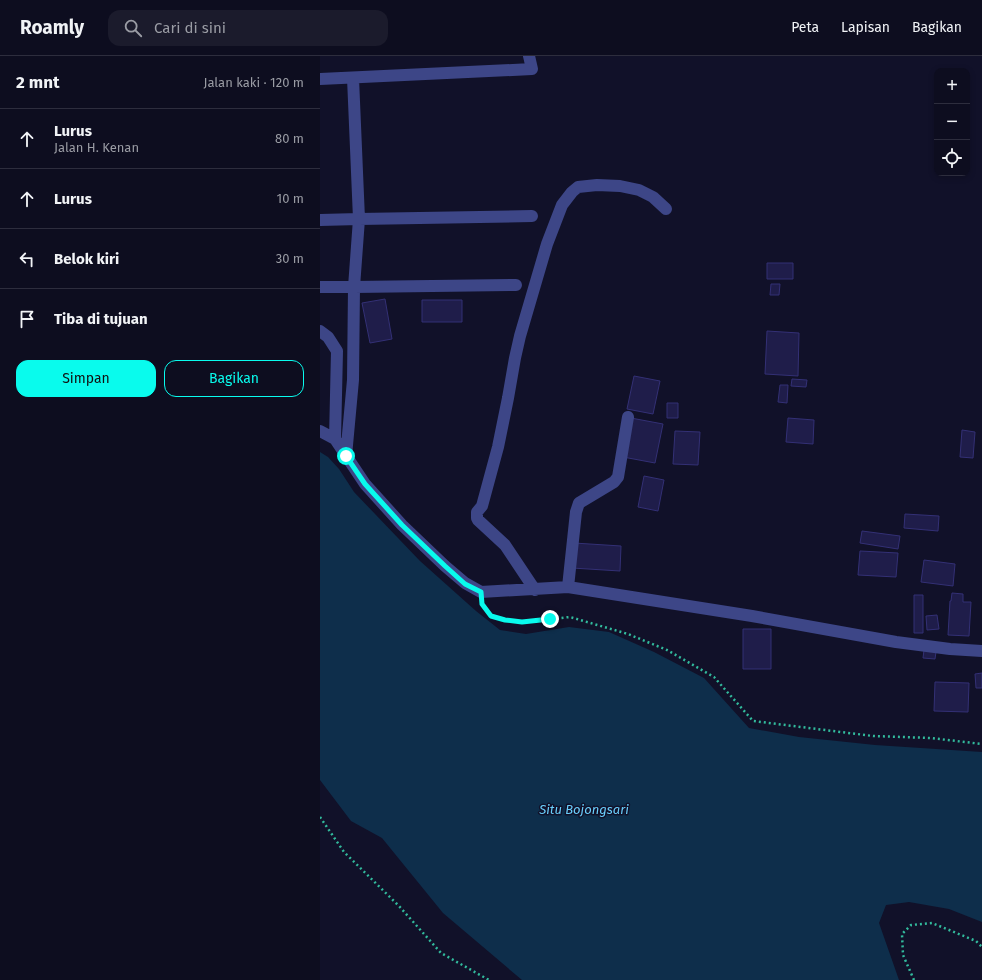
<!DOCTYPE html>
<html lang="id">
<meta charset="utf-8">
<style>
body{margin:0;font-family:"Fira Sans",sans-serif;background:#1b1b2c;color:#f1f3f6}
.controls{position:absolute;right:12px;top:12px;display:grid;overflow:hidden;border-radius:8px;box-shadow:0 2px 6px #0003}
.controls button{width:36px;height:36px;display:grid;place-items:center;padding:0;border:0;border-bottom:1px solid #2d2d3d;background:#0d0d1f;color:#f1f3f6;font:20px sans-serif}
.stop{position:absolute;width:12px;height:12px;margin:-9px;border:3px solid #09fbed;border-radius:50%;background:#fff}
.stop.end{background:#09fbed;border-color:#fff;box-shadow:0 1px 4px #0008}
.list{margin:0;padding:0;list-style:none}
h2{display:flex;justify-content:space-between;align-items:center;height:52px;margin:0;padding:0 16px;font-size:17px}
h2 small{font-size:13px;font-weight:400;color:#9a9ca4}
.list li{display:grid;grid-template-columns:26px 1fr auto;gap:12px;align-items:center;box-sizing:border-box;height:60px;padding:0 16px;border-top:1px solid #2d2d3d}
.list b{display:block;font-size:15px;white-space:nowrap}
.list p{margin:0;font-size:13px;white-space:nowrap;color:#9a9ca4}
.list em{font-size:13px;font-style:normal;color:#9a9ca4}
.actions{display:flex;gap:8px;padding:12px 16px}
.actions a{flex:1;padding:9px 0;border:1px solid #09fbed;border-radius:12px;text-align:center;font-size:14px;color:#09fbed}
.actions .main{background:#09fbed;color:#111}
.icon{flex:none;width:22px;height:22px;fill:none;stroke:currentColor;stroke-width:2;stroke-linecap:round;stroke-linejoin:round}
.map{position:relative;flex:none;width:662px;height:924px;overflow:hidden}
header{display:flex;align-items:center;gap:24px;box-sizing:border-box;height:56px;padding:0 20px;background:#0d0d1f;border-bottom:1px solid #2d2d3d}
header strong{font-size:19px}
nav{display:flex;gap:22px;margin-inline-start:auto;font-size:14px}
.search{width:280px;height:36px;background:#1b1b2c;display:flex;align-items:center;gap:10px;box-sizing:border-box;padding:0 14px;border-radius:12px;color:#9a9ca4;font-size:15px}
main{display:flex}
aside{flex:1;background:#0d0d1f}
.map>svg:first-child{display:block}
.water{fill:#0e2e4b}
.building{fill:#1f1d4a;stroke:#333075}
.lines{fill:none;stroke-linecap:round;stroke-linejoin:round}
.path{stroke:#32ba9c;stroke-width:2.5;stroke-dasharray:2 3;stroke-linecap:butt}
.minor{stroke:#3d4687;stroke-width:12}
.route{stroke:#09fbed;stroke-width:5}
.labels{text-anchor:middle;dominant-baseline:central;stroke-width:3;stroke-linejoin:round;paint-order:stroke}
.water-label{font-size:13px;font-style:italic;fill:#6acffc;stroke:#111129}
</style>
<header>
<strong>Roamly</strong>
<div class="search"><svg class="icon" aria-label="search" viewBox="0 0 24 24"><circle cx="10" cy="10" r="6"/><path d="M15 15l6 6"/></svg>Cari di sini</div>
<nav><a>Peta</a><a>Lapisan</a><a>Bagikan</a></nav>
</header>
<main>
<aside>
<h2>2 mnt<small>Jalan kaki · 120 m</small></h2>
<ul class="list">
<li><svg class="icon" aria-label="ahead" viewBox="0 0 24 24"><path d="M12 20V5M6 11l6-6 6 6"/></svg><div><b>Lurus</b><p>Jalan H. Kenan</p></div><em>80 m</em></li>
<li><svg class="icon" aria-label="ahead" viewBox="0 0 24 24"><path d="M12 20V5M6 11l6-6 6 6"/></svg><div><b>Lurus</b></div><em>10 m</em></li>
<li><svg class="icon" aria-label="left" viewBox="0 0 24 24"><path d="M17 20v-9H6M10 6l-5 5 5 5"/></svg><div><b>Belok kiri</b></div><em>30 m</em></li>
<li><svg class="icon" aria-label="arrive" viewBox="0 0 24 24"><path d="M6 21V4h12l-3 4 3 4H6"/></svg><div><b>Tiba di tujuan</b></div></li>
</ul>
<div class="actions"><a class="main">Simpan</a><a>Bagikan</a></div>
</aside>
<div class="map">
<svg width="662" height="924" viewBox="0 0 662 924">
<rect width="100%" height="100%" fill="#111129"/>
<path class="water" d="M 0,396 L 8,401 L 19,413 L 34,436 L 100,505 L 156,555 L 180,574 L 206,578 L 249,571 L 289,576 L 334,596 L 384,622 L 429,672 L 479,681 L 555,689 L 662,696 L 662,866 L 629,853 L 589,846 L 566,849 L 559,867 L 579,924 L 202,924 L 123,857 L 62,782 L 31,765 L 0,724 Z"/>
<path class="building" d="M 447,207 L 473,207 L 473,223 L 447,223 Z
M 451,228 L 460,228 L 459,239 L 450,239 Z
M 65,243 L 72,283 L 50,287 L 42,247 Z
M 102,244 L 142,244 L 142,266 L 102,266 Z
M 447,275 L 479,277 L 478,320 L 445,318 Z
M 314,320 L 340,325 L 333,358 L 307,353 Z
M 472,323 L 487,324 L 486,331 L 471,330 Z
M 460,329 L 468,329 L 467,347 L 458,346 Z
M 347,347 L 358,347 L 358,362 L 347,362 Z
M 311,362 L 343,368 L 335,407 L 303,401 Z
M 468,362 L 494,364 L 493,388 L 466,386 Z
M 642,374 L 655,376 L 653,402 L 640,401 Z
M 355,375 L 380,376 L 378,409 L 353,408 Z
M 324,420 L 344,424 L 338,455 L 318,451 Z
M 585,458 L 619,460 L 618,475 L 584,472 Z
M 542,475 L 580,480 L 578,493 L 540,487 Z
M 254,487 L 301,490 L 300,515 L 252,512 Z
M 540,495 L 578,497 L 576,521 L 538,519 Z
M 604,504 L 635,508 L 633,530 L 601,526 Z
M 632,537 L 643,538 L 643,546 L 651,546 L 649,580 L 628,579 L 630,545 L 631,545 Z
M 594,539 L 603,539 L 603,577 L 594,577 Z
M 617,559 L 619,573 L 607,574 L 606,560 Z
M 423,573 L 451,573 L 451,613 L 423,613 Z
M 604,594 L 616,596 L 615,603 L 603,602 Z
M 662,617 L 662,632 L 656,632 L 655,618 Z
M 615,626 L 649,627 L 648,656 L 614,655 Z"/>
<g class="lines">
<path class="path" d="M 163,549 L 171,560 L 185,564 L 202,566 L 250,561 L 308,578 L 347,594 L 394,621 L 433,665 L 553,680 L 611,682 L 662,688
M 0,761 L 24,796 L 79,850 L 121,897 L 169,924
M 594,924 L 583,899 L 582,878 L 591,869 L 612,867 L 656,885 L 662,891"/>
<path class="minor" d="M 0,23 L 212,13 L 209,0
M 0,164 L 39,163 L 33,22
M 0,231 L 34,231 L 39,163 L 212,160
M 0,275 L 8,281 L 17,295 L 15,383
M 0,375 L 15,383 L 45,428 L 82,469 L 125,510 L 145,527 L 161,536 L 248,531 L 432,560 L 576,586 L 630,593 L 662,595
M 26,400 L 33,324 L 34,231 L 196,229
M 248,531 L 256,456 L 259,447 L 294,426 L 298,421 L 308,361
M 215,534 L 185,489 L 158,464 L 157,462 L 157,456 L 162,450 L 178,391 L 188,342 L 195,302 L 200,280 L 227,188 L 242,149 L 252,136 L 258,131 L 277,129 L 300,130 L 319,134 L 333,141 L 346,153"/>
</g>
<g class="lines">
<path class="route" d="M 26,400 L 45,428 L 82,469 L 125,510 L 145,528 L 161,536 L 162,548 L 171,560 L 185,564 L 202,566 L 230,563"/>
</g>
<g class="labels">
<g class="water-label">
<text x="264" y="753">Situ Bojongsari</text>
</g>
</g>
</svg>
<div class="controls">
<button>+</button>
<button>−</button>
<button><svg class="icon" aria-label="locate" viewBox="0 0 24 24"><circle cx="12" cy="12" r="6"/><path d="M12 2v4M12 18v4M2 12h4M18 12h4"/></svg></button>
</div>
<div class="stop" style="left:26px;top:400px"></div>
<div class="stop end" style="left:230px;top:563px"></div>
</div>
</main>
